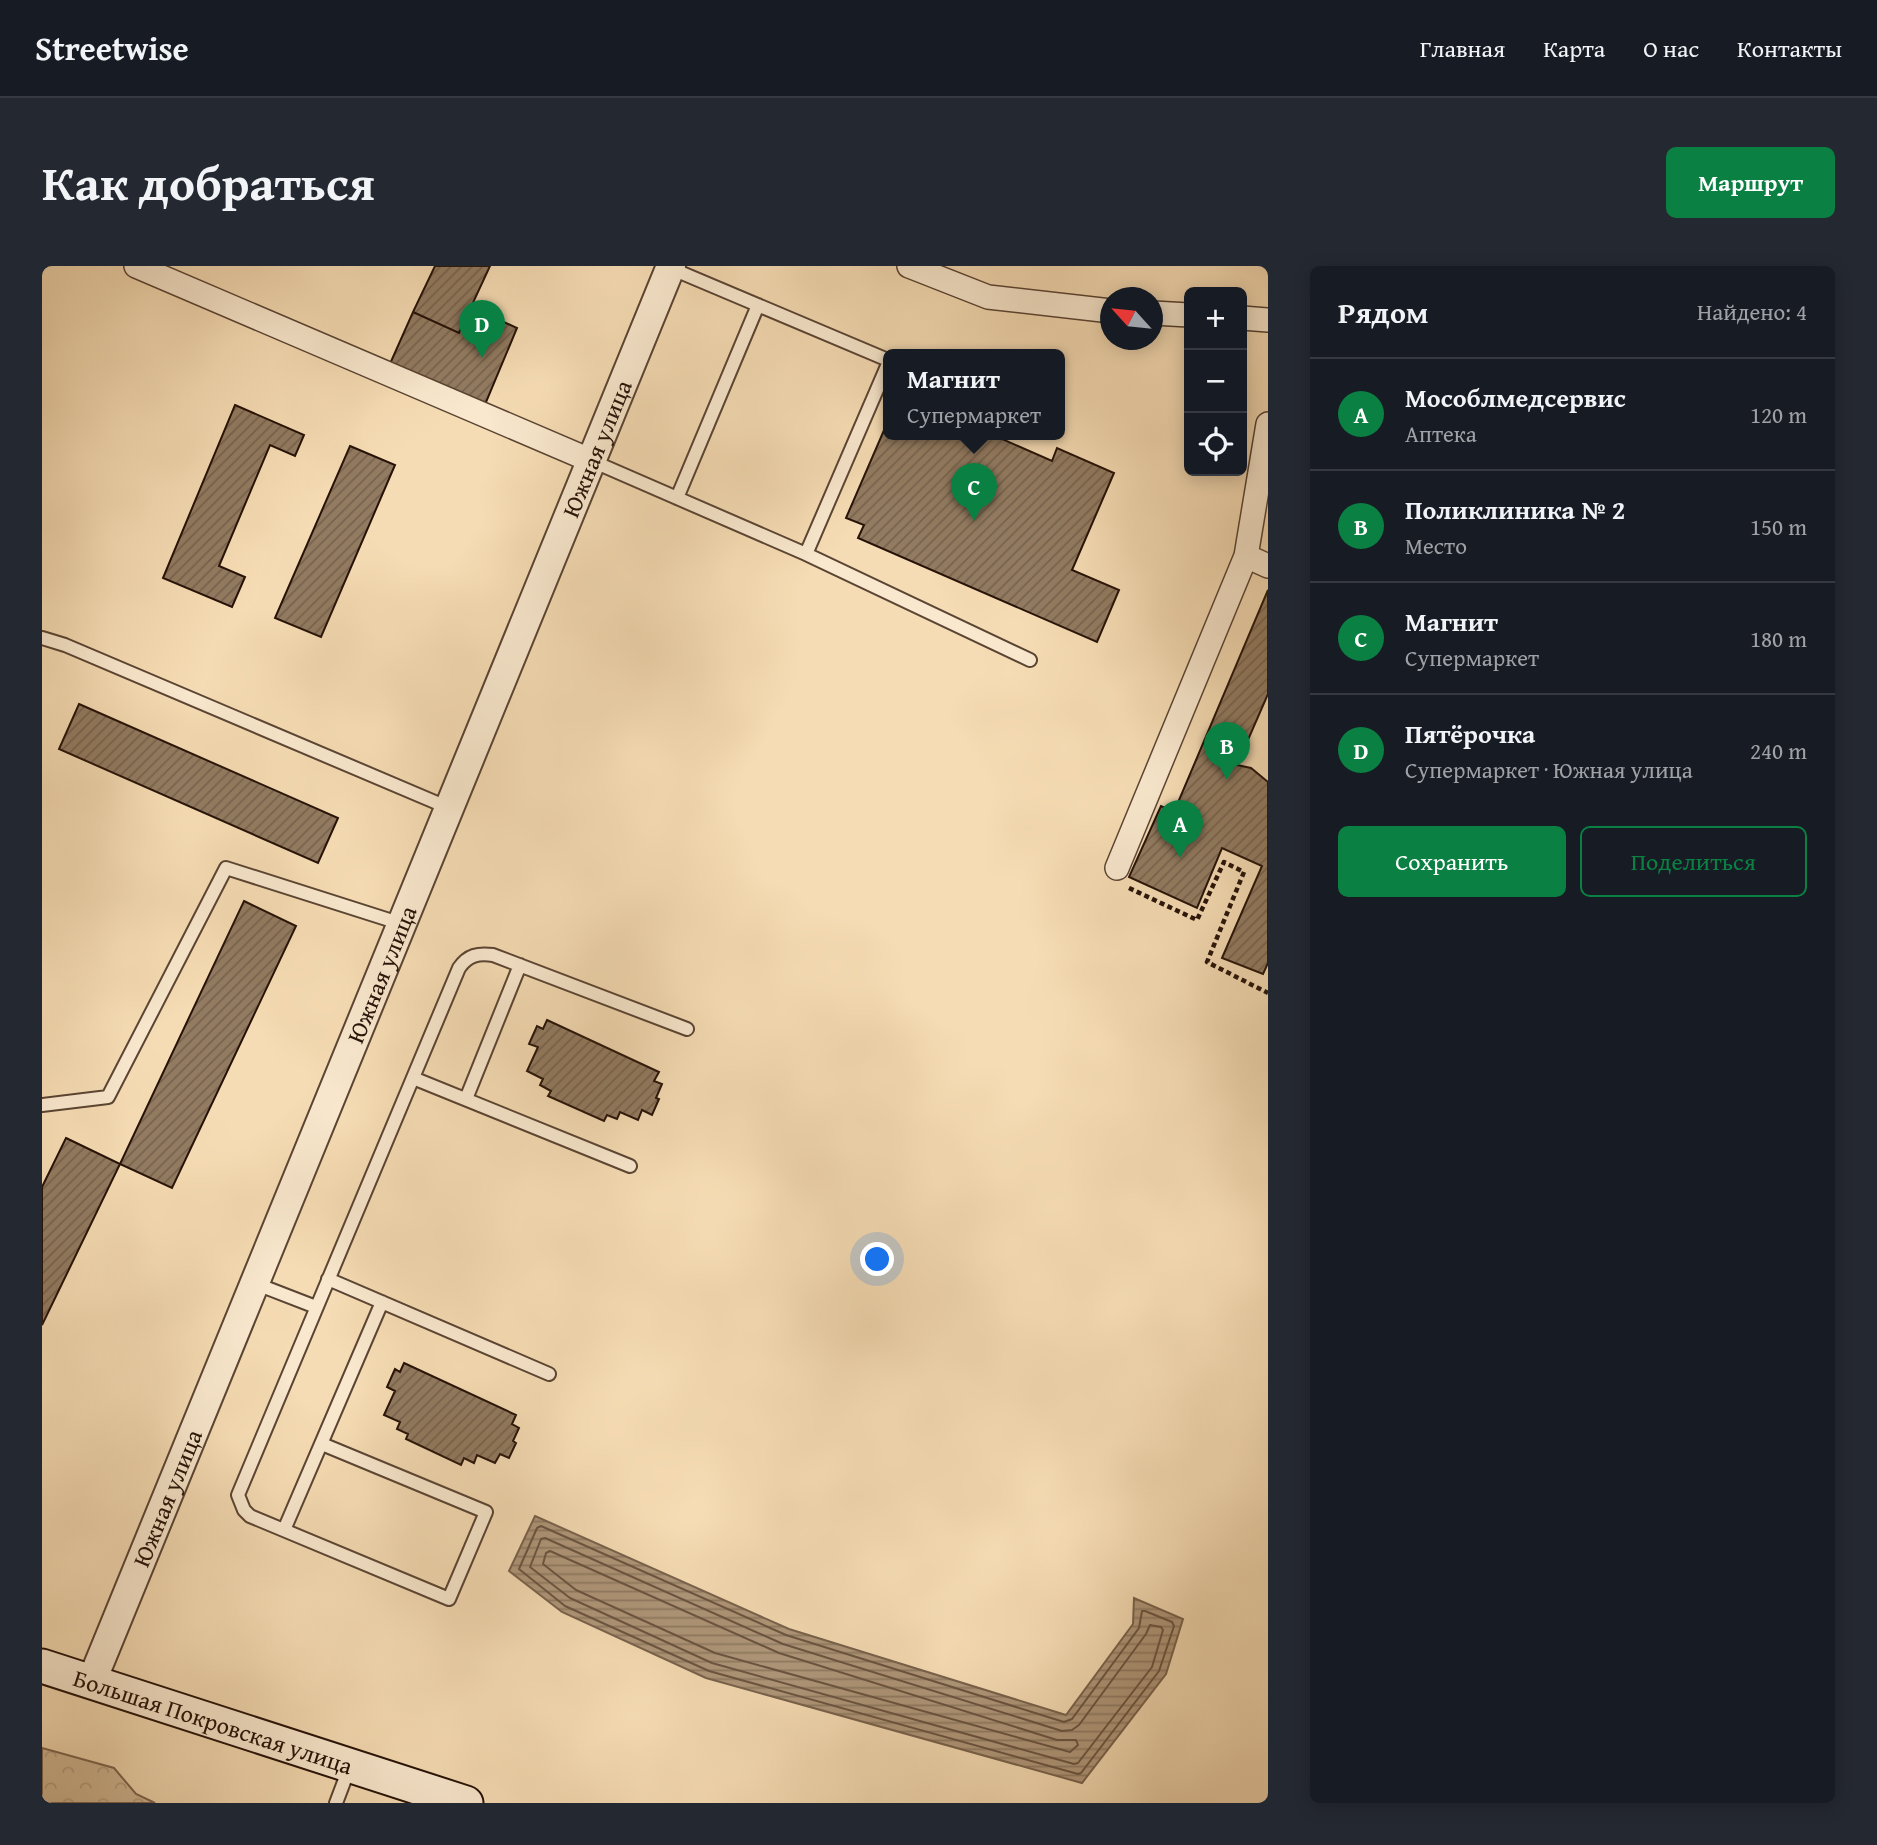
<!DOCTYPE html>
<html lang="ru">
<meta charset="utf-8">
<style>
body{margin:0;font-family:"Gentium Book Plus",serif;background:#242831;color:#f1f3f6}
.controls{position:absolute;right:21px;top:21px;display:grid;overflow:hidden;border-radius:10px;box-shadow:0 4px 18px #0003}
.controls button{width:63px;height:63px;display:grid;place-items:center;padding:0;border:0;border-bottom:2px solid #363941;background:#171b24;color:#f1f3f6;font:35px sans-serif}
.compass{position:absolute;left:1058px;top:21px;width:63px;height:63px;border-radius:50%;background:#171b24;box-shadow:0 4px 18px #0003;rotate:297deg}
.you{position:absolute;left:836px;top:994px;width:24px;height:24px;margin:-18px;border:5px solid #fff;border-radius:50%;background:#1a73e8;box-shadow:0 0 0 10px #1a73e833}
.badge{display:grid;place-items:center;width:46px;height:46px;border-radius:50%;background:#0b8043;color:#fff;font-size:23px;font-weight:700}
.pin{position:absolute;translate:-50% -58px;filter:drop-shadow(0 2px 4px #0008)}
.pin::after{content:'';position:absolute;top:37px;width:24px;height:21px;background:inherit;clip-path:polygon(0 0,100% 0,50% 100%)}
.popup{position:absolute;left:841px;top:83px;width:182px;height:91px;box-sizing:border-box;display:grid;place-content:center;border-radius:10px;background:#171b24;filter:drop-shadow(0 2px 5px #0005);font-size:23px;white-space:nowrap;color:#9ea1a6}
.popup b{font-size:26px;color:#f1f3f6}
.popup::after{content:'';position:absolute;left:50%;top:100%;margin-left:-14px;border:14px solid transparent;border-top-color:#171b24}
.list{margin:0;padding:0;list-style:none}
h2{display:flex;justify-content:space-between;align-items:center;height:91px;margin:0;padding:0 28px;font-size:30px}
h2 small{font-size:23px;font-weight:400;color:#9ea1a6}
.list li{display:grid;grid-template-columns:46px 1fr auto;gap:21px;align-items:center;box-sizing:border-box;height:112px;padding:0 28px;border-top:2px solid #363941}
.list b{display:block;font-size:26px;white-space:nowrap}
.list p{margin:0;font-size:23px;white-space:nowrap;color:#9ea1a6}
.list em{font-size:23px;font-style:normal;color:#9ea1a6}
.actions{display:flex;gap:14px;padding:21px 28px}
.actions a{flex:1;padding:16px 0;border:2px solid #0b8043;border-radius:10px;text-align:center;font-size:24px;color:#0b8043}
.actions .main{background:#0b8043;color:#fff}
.icon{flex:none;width:38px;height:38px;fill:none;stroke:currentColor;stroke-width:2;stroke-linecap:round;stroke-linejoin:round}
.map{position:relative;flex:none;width:1226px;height:1537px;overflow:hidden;border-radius:10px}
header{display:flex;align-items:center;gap:42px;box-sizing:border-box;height:98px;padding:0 35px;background:#171b24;border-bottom:2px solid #363941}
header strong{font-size:33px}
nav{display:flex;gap:38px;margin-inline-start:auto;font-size:24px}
.intro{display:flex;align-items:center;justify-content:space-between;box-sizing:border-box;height:168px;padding:0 42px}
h1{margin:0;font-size:49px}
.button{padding:18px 32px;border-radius:10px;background:#0b8043;color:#fff;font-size:24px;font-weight:700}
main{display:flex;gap:42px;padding:0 42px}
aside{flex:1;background:#171b24;border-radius:10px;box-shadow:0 4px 18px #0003}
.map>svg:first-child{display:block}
.forest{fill:url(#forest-crowns);stroke:#7c6650;stroke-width:2}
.water{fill:url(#water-rules);stroke:#78624c;stroke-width:2}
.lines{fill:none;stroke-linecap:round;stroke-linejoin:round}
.shore{stroke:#6a5441;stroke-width:2}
.building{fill:url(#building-hatch);stroke:#261208;stroke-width:2}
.service-casing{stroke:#5a4433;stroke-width:16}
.minor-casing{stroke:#5a4433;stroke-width:26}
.tertiary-casing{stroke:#5a4433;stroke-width:32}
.secondary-casing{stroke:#261208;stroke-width:37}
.path{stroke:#261208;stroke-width:4.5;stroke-dasharray:5 3.5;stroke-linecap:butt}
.service{stroke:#f9e8ce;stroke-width:12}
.minor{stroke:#f9e8ce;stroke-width:23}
.tertiary{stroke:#f9e8ce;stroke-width:28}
.secondary{stroke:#f9e8ce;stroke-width:33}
.labels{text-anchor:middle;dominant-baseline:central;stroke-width:7;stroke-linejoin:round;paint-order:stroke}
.street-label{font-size:24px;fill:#261208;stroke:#f9e8ce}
</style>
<header>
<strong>Streetwise</strong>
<nav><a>Главная</a><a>Карта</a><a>О нас</a><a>Контакты</a></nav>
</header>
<div class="intro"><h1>Как добраться</h1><a class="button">Маршрут</a></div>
<main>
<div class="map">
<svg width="1226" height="1537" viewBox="0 0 1226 1537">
<defs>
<pattern id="forest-crowns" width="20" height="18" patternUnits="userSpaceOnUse" patternTransform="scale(1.75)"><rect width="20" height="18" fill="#d3ba97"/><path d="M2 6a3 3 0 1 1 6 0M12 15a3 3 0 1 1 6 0" fill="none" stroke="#b59f81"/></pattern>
<pattern id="water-rules" width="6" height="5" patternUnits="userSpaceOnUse" patternTransform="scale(1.75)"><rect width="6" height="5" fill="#af977a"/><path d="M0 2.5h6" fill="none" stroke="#8e7a62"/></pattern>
<pattern id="building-hatch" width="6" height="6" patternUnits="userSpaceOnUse" patternTransform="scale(1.75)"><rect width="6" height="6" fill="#927b61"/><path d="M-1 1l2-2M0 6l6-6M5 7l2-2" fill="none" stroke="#77634e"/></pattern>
</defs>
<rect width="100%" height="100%" fill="#f6dcb4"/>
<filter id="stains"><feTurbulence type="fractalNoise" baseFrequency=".00286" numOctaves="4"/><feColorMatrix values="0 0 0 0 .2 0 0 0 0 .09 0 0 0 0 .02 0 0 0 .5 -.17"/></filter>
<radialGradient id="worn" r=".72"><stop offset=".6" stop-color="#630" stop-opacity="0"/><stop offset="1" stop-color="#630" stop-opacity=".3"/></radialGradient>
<path class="forest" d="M 0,1482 L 72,1502 L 94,1528 L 113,1537 L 0,1537 Z"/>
<path class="water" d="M 493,1250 L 747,1363 L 1024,1449 L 1091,1358 L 1092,1332 L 1141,1353 L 1124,1408 L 1040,1517 L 664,1412 L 520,1346 L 467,1305 Z"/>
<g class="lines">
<path class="shore" d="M 499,1260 L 744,1369 L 1022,1456 L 1030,1453 L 1097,1362 L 1100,1345 L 1103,1345 L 1130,1356 L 1132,1360 L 1117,1405 L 1039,1507 L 1036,1508 L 667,1405 L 523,1340 L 477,1303 L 495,1262 Z
M 503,1272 L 741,1378 L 1020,1465 L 1030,1464 L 1037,1459 L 1104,1368 L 1108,1359 L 1119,1361 L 1121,1364 L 1110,1401 L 1036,1497 L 1032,1498 L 670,1397 L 528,1332 L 488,1301 L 499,1273 Z
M 508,1285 L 737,1387 L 1015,1474 L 1034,1474 L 1036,1479 L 1028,1486 L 673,1387 L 534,1324 L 501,1298 L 504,1287 Z"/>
</g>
<path class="building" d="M 393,0 L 448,0 L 417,67 L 371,46 Z
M 429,41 L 475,62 L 442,141 L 347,100 L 371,46 L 417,67 Z
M 193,139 L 262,169 L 253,190 L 228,179 L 177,300 L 203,311 L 190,341 L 121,312 Z
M 846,155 L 846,169 L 951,169 L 1010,195 L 1015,182 L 1072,207 L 1030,304 L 1077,324 L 1055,376 L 816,272 L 822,259 L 804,252 Z
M 308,180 L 353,199 L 279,371 L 233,352 Z
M 1226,324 L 1226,428 L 1195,499 L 1209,502 L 1226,516 L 1226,697 L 1221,708 L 1180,692 L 1220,600 L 1180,582 L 1155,642 L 1087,611 L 1119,540 L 1132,546 Z
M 37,438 L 296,552 L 276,597 L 17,483 Z
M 202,635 L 254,660 L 130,922 L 78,898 Z
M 505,754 L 617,806 L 612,815 L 620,818 L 614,832 L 617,833 L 610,849 L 600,844 L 596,854 L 578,846 L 575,853 L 565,849 L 562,855 L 506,830 L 509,825 L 498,819 L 501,813 L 485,805 L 496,781 L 487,778 L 495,760 L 501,763 Z
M 24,872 L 78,898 L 0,1059 L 0,921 Z
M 362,1097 L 474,1149 L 470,1158 L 477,1162 L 471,1175 L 474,1177 L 467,1192 L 458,1188 L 453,1197 L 435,1189 L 432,1197 L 422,1192 L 419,1199 L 364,1173 L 366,1168 L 355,1163 L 358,1156 L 342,1149 L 353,1125 L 345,1121 L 353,1103 L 358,1106 Z"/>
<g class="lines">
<g class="service-casing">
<path id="service" d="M 628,2 L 846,94
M 550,195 L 764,288 L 846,98
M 635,232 L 716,39
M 764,288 L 988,394
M 0,372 L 23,379 L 407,542
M 371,812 L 588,900
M 424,833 L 478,699
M 0,839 L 66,831 L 184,602 L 360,658
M 286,1013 L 507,1108
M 212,1017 L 274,1041
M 280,1178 L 444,1246 L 407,1333 L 208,1250 L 202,1244 L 196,1229 L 417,702 C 426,689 436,687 451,689 L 645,763
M 242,1264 L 340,1036
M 294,1537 L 308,1500"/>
</g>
<g class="minor-casing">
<path id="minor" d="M 94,0 L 550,195
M 867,0 L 946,31 L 1069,45
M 1111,47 L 1147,49
M 1200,52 L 1226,54
M 1226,158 L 1204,290 L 1226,300
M 1075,602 L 1204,290"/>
</g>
<g class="tertiary-casing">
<g id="tertiary">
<path id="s1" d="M 49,1417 L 629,0"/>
</g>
</g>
<g class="secondary-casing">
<g id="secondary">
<path id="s2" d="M 0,1400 L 424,1537"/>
</g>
</g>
<path class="path" d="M 1087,622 L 1155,654 L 1182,596 L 1202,606 L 1165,696 L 1226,727"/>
<use href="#service" class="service"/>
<use href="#minor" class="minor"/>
<use href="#tertiary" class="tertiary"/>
<use href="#secondary" class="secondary"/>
</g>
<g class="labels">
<g class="street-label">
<text stroke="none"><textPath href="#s1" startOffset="1334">Южная улица</textPath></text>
<text stroke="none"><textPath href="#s1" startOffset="766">Южная улица</textPath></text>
<text stroke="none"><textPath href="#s1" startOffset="200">Южная улица</textPath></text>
<text stroke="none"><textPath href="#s2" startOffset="180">Большая Покровская улица</textPath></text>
</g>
</g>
<rect width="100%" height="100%" filter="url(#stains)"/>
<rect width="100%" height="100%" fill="url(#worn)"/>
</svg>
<div class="controls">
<button>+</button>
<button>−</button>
<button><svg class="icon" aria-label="locate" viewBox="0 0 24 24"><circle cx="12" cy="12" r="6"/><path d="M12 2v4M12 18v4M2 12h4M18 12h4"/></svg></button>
</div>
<svg class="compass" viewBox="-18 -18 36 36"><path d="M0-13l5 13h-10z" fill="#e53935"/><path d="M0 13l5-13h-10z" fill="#9ea1a6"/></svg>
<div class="you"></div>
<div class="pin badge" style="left:1138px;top:592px">A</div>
<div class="pin badge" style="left:1185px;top:514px">B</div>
<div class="pin badge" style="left:932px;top:255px">C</div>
<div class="popup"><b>Магнит</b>Супермаркет</div>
<div class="pin badge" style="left:440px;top:92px">D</div>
</div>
<aside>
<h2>Рядом<small>Найдено: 4</small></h2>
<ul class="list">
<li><span class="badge">A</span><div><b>Мособлмедсервис</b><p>Аптека</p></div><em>120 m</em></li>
<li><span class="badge">B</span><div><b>Поликлиника № 2</b><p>Место</p></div><em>150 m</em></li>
<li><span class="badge">C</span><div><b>Магнит</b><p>Супермаркет</p></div><em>180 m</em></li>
<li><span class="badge">D</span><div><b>Пятёрочка</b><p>Супермаркет · Южная улица</p></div><em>240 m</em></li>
</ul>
<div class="actions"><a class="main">Сохранить</a><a>Поделиться</a></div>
</aside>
</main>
